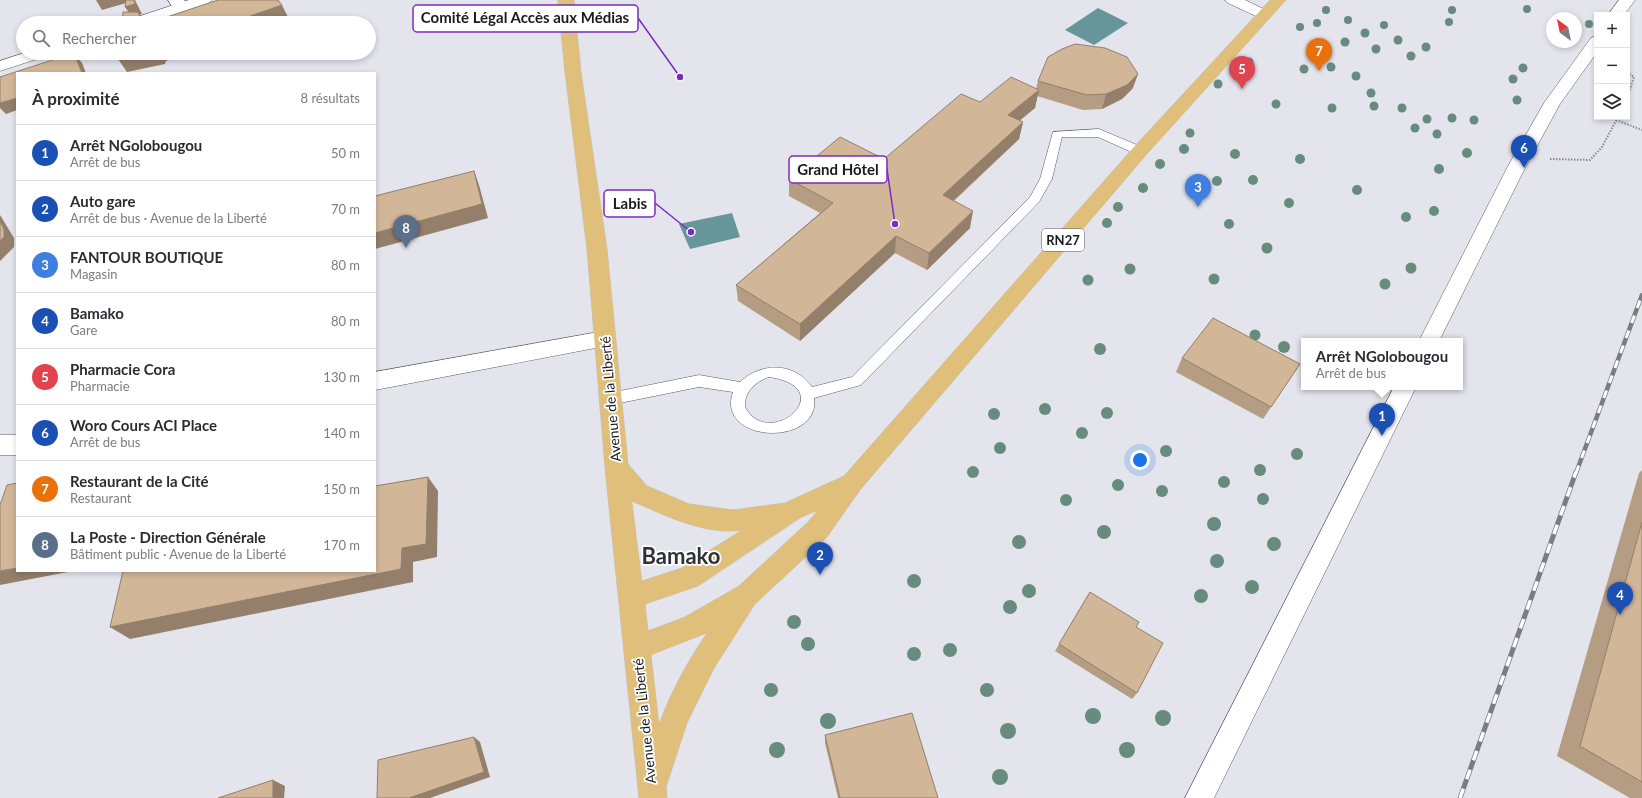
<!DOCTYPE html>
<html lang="fr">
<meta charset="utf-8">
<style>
body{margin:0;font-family:Lato,sans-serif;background:#f7f7f7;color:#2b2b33}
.controls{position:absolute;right:12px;top:12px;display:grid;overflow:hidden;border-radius:0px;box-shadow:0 2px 6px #0003}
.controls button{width:36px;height:36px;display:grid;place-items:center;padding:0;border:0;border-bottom:1px solid #e1e1e2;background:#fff;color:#2b2b33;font:20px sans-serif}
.compass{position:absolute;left:1546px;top:12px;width:36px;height:36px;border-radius:50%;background:#fff;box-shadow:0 2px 6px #0003;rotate:327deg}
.you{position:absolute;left:1140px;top:460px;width:14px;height:14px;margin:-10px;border:3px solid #fff;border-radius:50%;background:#1a73e8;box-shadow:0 0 0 6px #1a73e833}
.badge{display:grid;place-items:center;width:26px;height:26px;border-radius:50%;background:#0b8043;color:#fff;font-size:13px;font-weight:700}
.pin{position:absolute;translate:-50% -33px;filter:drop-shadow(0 1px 2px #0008)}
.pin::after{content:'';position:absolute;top:21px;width:14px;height:12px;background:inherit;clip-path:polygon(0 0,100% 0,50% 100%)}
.popup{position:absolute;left:1301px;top:338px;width:162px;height:52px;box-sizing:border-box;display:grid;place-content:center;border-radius:0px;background:#fff;filter:drop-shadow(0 1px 3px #0005);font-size:13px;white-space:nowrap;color:#7c7c81}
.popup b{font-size:15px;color:#2b2b33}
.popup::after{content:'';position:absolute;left:50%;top:100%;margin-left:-8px;border:8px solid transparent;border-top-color:#fff}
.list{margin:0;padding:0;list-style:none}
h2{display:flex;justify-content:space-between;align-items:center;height:52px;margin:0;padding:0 16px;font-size:17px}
h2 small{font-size:13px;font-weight:400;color:#7c7c81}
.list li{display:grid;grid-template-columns:26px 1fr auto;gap:12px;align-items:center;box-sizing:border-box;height:56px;padding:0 16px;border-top:1px solid #e1e1e2}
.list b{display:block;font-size:15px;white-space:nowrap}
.list p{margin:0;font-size:13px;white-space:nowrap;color:#7c7c81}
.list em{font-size:13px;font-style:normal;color:#7c7c81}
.icon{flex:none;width:22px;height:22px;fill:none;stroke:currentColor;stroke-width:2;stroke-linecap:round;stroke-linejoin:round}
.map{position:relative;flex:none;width:1642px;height:798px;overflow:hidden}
.search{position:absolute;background:#fff;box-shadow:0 2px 6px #0003;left:16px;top:16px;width:360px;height:44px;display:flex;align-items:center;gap:10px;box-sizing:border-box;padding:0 14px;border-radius:22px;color:#7c7c81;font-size:15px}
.panel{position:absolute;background:#fff;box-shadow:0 2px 6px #0003;left:16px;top:72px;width:360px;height:500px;border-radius:0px}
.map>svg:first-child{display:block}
.water{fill:#669699}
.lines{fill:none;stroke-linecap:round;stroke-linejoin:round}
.service-casing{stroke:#5a5b61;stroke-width:1}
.minor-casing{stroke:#5a5b61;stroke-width:1}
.tertiary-casing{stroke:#5a5b61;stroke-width:1}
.primary-casing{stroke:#c3c3c4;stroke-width:1}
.path{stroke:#89898f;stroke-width:2;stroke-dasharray:1.5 1.5;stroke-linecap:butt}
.service{fill:#fff;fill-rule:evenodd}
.minor{fill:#fff;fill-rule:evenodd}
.tertiary{fill:#fff;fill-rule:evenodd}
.primary{fill:#dfbf7a;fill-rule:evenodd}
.rail-far1-casing{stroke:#7b7c81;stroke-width:4.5}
.rail-casing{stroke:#7b7c81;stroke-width:5}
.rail-far1{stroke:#fff;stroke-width:3;stroke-dasharray:8;stroke-linecap:butt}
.rail{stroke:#fff;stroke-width:3.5;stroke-dasharray:10;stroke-linecap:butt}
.tree{fill:#678b7d}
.wall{fill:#b59d83}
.shaded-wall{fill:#937f6a}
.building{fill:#d2b698;stroke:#937f6a}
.labels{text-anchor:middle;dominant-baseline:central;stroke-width:3.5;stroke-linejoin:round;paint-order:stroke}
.shield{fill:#fff;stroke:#5f5f61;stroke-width:1}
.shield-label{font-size:13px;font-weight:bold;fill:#1a1a1d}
.street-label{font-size:14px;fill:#1a1a1d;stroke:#fff}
.town-label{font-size:22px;font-weight:bold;fill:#303137;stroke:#fff}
.leader{fill:none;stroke:#7b2cbf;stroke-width:1.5}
.callout-dot{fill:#7b2cbf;stroke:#fff;stroke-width:1.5}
.callout{fill:#fff;stroke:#7b2cbf;stroke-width:1.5}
.callout-label{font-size:15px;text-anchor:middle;font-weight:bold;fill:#1a1a1d}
</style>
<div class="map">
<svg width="1642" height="798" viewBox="0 0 1642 798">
<rect width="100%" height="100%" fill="#e3e4ec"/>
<path class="water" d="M 1098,8 L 1128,23 L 1094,45 L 1065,30 Z
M 732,213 L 740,237 L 690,249 L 679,224 Z"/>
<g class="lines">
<g class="service-casing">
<path id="service" d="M 1099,129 L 1144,148 L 1146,151 L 1144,154 L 1136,154 L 1098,137 L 1062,137 L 1052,179 L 1039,202 L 861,385 L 814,398 C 821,447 715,444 733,392 L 699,387 L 610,405 L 605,403 L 603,399 L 605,395 L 610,393 L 699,375 L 740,382 C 761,362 795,362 812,387 L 852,377 L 1030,197 L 1040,179 L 1053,132 ZM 769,377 C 843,388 769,452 745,407 C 744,392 755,382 769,377 Z"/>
</g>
<g class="minor-casing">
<path id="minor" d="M 168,0 L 184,0 L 188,8 L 185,11 L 175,11 Z
M 1225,0 L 1245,0 L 1270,12 L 1273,15 L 1270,18 L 1260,18 L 1228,3 Z
M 1619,0 L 1635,0 L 1624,15 L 1608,15 Z
M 1597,36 L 1597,52 L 1560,104 L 1525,168 L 1439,341 L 1419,341 L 1507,168 L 1544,103 L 1591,38 Z
M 1394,387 L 1416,387 L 1214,798 L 1185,798 Z"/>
</g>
<g class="tertiary-casing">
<path id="tertiary" d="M 189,0 L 212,0 L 209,3 L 149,23 L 125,23 L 128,20 Z
M 24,53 L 48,53 L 46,56 L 0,71 L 0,61 Z
M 604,331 L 611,333 L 614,339 L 611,345 L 375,390 L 375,372 Z
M 0,435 L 17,435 L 17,455 L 0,455 Z"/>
</g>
<g class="primary-casing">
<path id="primary" d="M 558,0 L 574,0 L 581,72 L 607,249 L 628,464 L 647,486 L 689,504 L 733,510 L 785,503 L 844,476 L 1134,147 L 1270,0 L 1286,0 L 1146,155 L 860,490 L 827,537 L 755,604 L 714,668 L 687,723 L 666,787 L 667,798 L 639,798 L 605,468 L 587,249 L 565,72 ZM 632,501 C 664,515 706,536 742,530 L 682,568 L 642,581 ZM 818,510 L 809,521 L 739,586 L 685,617 L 648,631 L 645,604 L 698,586 L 800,518 ZM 707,633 C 688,661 670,693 659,725 L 651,655 Z"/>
</g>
<path class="path" d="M 1627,72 L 1634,77 L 1627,98
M 1616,120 L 1642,130
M 1550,159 L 1590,160 L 1602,147 L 1618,117"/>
<use href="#service" class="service"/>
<use href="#minor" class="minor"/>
<use href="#tertiary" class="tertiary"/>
<use href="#primary" class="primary"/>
<g class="rail-far1-casing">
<path id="rail-far1" d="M 1576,473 L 1642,295"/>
</g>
<g class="rail-casing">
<path id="rail" d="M 1460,798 L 1576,472"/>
</g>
<use href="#rail-far1" class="rail-far1"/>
<use href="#rail" class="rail"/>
</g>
<g class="tree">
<circle cx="1527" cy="9" r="4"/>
<circle cx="1326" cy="10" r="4"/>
<circle cx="1452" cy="10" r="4"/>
<circle cx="1348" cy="20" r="4"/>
<circle cx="1449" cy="22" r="4"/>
<circle cx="1317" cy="23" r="4"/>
<circle cx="1589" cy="24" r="4"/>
<circle cx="1384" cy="25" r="4"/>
<circle cx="1300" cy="27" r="4"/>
<circle cx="1365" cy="33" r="4.5"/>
<circle cx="1398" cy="40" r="4.5"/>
<circle cx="1345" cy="42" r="4.5"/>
<circle cx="1426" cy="47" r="4.5"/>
<circle cx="1376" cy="49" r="4.5"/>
<circle cx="1411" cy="56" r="4.5"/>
<circle cx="1249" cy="62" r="4.5"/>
<circle cx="1331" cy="67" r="4.5"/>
<circle cx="1523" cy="68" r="4.5"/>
<circle cx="1304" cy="69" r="4.5"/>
<circle cx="1356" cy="76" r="4.5"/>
<circle cx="1513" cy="79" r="4.5"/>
<circle cx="1218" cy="84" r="4.5"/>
<circle cx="1371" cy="93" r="4.5"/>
<circle cx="1517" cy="100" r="4.5"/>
<circle cx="1276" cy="104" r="4.5"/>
<circle cx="1374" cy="106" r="4.5"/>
<circle cx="1332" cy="108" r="4.5"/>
<circle cx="1402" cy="108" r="4.5"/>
<circle cx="1452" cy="118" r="4.5"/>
<circle cx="1427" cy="119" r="4.5"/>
<circle cx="1474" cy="120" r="4.5"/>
<circle cx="1415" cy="128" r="4.5"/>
<circle cx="1190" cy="133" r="4.5"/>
<circle cx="1437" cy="134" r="4.5"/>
<circle cx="1184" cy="149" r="5"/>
<circle cx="1467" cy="153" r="5"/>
<circle cx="1235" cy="154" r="5"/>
<circle cx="1300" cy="159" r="5"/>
<circle cx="1160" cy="164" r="5"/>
<circle cx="1439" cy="169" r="5"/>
<circle cx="1253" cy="180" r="5"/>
<circle cx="1217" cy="181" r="5"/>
<circle cx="1143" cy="188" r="5"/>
<circle cx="1357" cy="190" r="5"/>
<circle cx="1289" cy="203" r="5"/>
<circle cx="1118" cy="207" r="5"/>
<circle cx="1434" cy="211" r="5"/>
<circle cx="1406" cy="217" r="5"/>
<circle cx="1107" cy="223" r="5"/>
<circle cx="1229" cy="224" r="5"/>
<circle cx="1077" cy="242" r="5.5"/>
<circle cx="1267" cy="248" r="5.5"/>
<circle cx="1411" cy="268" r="5.5"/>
<circle cx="1130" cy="269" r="5.5"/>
<circle cx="1214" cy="279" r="5.5"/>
<circle cx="1088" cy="280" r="5.5"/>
<circle cx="1385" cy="284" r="5.5"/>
<circle cx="1255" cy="335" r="5.5"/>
<circle cx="1284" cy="347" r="6"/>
<circle cx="1100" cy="349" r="6"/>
<circle cx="1045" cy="409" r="6"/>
<circle cx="1107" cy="413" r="6"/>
<circle cx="994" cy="414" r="6"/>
<circle cx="1082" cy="433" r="6"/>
<circle cx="1000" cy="448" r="6"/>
<circle cx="1166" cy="451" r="6"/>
<circle cx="1297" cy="454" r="6"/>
<circle cx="1260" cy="470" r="6"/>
<circle cx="973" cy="472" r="6"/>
<circle cx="1224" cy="482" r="6"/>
<circle cx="1118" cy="485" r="6"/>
<circle cx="1162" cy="491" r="6"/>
<circle cx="1263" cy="499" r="6"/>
<circle cx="1066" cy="500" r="6"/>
<circle cx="1214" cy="524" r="7"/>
<circle cx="1104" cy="532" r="7"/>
<circle cx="1019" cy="542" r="7"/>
<circle cx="1274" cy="544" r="7"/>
<circle cx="1217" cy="561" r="7"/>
<circle cx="914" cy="581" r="7"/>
<circle cx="1252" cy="587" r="7"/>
<circle cx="1029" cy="591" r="7"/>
<circle cx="1201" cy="596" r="7"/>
<circle cx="1010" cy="607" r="7"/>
<circle cx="794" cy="622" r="7"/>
<circle cx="808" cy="644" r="7"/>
<circle cx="950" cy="650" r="7"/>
<circle cx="914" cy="654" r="7"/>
<circle cx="771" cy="690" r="7"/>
<circle cx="987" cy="690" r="7"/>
<circle cx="1093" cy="716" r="8"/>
<circle cx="1163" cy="718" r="8"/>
<circle cx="828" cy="721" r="8"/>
<circle cx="1008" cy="731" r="8"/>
<circle cx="777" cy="750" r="8"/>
<circle cx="1127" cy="750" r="8"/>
<circle cx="1000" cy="777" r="8"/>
</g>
<path class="wall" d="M 1038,81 L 1133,88 L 1122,99 L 1102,109 L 1083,110 L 1037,96 L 1035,108 L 1019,120 L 1023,122 L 1019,139 L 954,201 L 970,228 L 927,270 L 895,253 L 800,341 L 738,301 L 736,285 L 820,213 L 789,196 L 789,179 L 884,159 L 980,102 L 1036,89 Z
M 1182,358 L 1300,364 L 1263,419 L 1176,372 Z
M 1642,470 L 1642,798 L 1630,798 L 1557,756 L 1639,473 Z
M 1090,592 L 1136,627 L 1137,693 L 1132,699 L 1055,651 Z
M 825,735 L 938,798 L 838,798 L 825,743 Z"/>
<path class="shaded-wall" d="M 96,0 L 132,0 L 133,1 L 102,10 Z
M 134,0 L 135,0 L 142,14 L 140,14 L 146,23 L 132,17 L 125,7 Z
M 282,5 L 288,17 L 273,23 L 230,23 Z
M 74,53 L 82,63 L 86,73 L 82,73 Z
M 150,53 L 188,53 L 166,61 L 165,64 L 127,72 L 118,59 Z
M 1138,74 L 1133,88 L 1122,99 L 1102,109 L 1106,94 Z
M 1039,90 L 1035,108 L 1005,133 L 1008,115 Z
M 17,98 L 17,110 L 6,114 L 0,108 L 0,103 Z
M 1023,122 L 1019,139 L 941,212 L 943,195 Z
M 474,171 L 479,185 L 488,218 L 375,249 L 375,233 Z
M 973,211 L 970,228 L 927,270 L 929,253 Z
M 0,215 L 14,238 L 14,247 L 0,261 Z
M 896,236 L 895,253 L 800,341 L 800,324 Z
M 428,477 L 438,491 L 437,557 L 413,562 L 413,582 L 130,639 L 110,627 L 402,548 Z
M 17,568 L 17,571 L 73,571 L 0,585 L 0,571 Z
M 474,737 L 480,742 L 490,777 L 430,798 L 409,798 Z
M 273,780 L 285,786 L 284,798 L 273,798 Z"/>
<path class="building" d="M 126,0 L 134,0 L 135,4 L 125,7 Z
M 218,0 L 278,0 L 282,5 L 230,23 L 122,23 L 123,12 L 138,12 L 143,22 L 167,17 Z
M 1075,44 L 1105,48 L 1127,57 L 1138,74 L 1127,85 L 1106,94 L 1087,95 L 1038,81 L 1048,57 L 1062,49 Z
M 74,53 L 82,73 L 17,73 L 17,98 L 0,103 L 0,77 Z
M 119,53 L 150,53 L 118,59 Z
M 1011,77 L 1039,90 L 1008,115 L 1023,122 L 943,195 L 973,211 L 929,253 L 896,236 L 800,324 L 736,285 L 833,203 L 789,179 L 840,137 L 884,159 L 961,94 L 980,102 Z
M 474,171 L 482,204 L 375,233 L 375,196 Z
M 0,221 L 4,229 L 4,237 L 0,241 Z
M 1213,318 L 1300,364 L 1271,407 L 1182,358 Z
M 428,477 L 426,544 L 402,548 L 401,569 L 110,627 L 123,571 L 375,571 L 375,486 Z
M 17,483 L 17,568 L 0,571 L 0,505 L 7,485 Z
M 1642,522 L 1642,782 L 1580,746 Z
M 1090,592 L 1139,622 L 1136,627 L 1163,643 L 1137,693 L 1059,644 Z
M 912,713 L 938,798 L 840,798 L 825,735 Z
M 474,737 L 484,772 L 409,798 L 377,798 L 378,760 Z
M 273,780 L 273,798 L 218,798 Z"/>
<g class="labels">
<rect class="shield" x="1042" y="229" width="42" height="22" rx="3"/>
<g class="shield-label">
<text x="1063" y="240">RN27</text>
</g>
<g class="street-label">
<text transform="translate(610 399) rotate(-95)">Avenue de la Liberté</text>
<text transform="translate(644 721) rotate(-96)">Avenue de la Liberté</text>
</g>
<g class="town-label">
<text x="681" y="555">Bamako</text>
</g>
</g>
<path class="leader" d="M680 77L638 18M895 224L887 169M691 232L655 203"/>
<g class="callout-dot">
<circle cx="680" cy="77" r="4"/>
<circle cx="895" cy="224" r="4"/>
<circle cx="691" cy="232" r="4"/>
</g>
<g class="callout">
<rect x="413" y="5" width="225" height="27" rx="4"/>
<rect x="789" y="156" width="98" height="27" rx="4"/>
<rect x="604" y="190" width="51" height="27" rx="4"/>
</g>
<g class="callout-label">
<text x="525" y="23">Comité Légal Accès aux Médias</text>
<text x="838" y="175">Grand Hôtel</text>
<text x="630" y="209">Labis</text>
</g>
</svg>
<div class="controls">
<button>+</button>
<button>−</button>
<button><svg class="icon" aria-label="layers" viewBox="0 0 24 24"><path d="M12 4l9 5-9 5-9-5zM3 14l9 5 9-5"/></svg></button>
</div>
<svg class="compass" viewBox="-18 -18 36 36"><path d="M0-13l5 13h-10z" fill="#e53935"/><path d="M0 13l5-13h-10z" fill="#7c7c81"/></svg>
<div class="you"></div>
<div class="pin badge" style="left:1382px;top:436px;background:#1a4fb4">1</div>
<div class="popup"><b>Arrêt NGolobougou</b>Arrêt de bus</div>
<div class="pin badge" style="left:820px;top:575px;background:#1a4fb4">2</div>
<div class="pin badge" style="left:1198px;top:207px;background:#3f7fe0">3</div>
<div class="pin badge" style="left:1620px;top:615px;background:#1a4fb4">4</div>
<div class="pin badge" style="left:1242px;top:89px;background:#e0444e">5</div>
<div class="pin badge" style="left:1524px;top:168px;background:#1a4fb4">6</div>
<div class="pin badge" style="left:1319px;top:71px;background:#e8710a">7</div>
<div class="pin badge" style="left:406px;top:248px;background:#5c6f8a">8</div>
<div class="search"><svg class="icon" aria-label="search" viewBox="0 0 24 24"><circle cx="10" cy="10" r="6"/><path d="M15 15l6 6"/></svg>Rechercher</div>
<section class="panel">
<h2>À proximité<small>8 résultats</small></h2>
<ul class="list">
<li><span class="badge" style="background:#1a4fb4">1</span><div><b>Arrêt NGolobougou</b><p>Arrêt de bus</p></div><em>50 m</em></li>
<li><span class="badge" style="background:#1a4fb4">2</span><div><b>Auto gare</b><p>Arrêt de bus · Avenue de la Liberté</p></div><em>70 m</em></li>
<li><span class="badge" style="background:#3f7fe0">3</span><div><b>FANTOUR BOUTIQUE</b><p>Magasin</p></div><em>80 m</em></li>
<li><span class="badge" style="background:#1a4fb4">4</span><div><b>Bamako</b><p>Gare</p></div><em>80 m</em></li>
<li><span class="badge" style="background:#e0444e">5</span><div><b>Pharmacie Cora</b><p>Pharmacie</p></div><em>130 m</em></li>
<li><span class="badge" style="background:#1a4fb4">6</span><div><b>Woro Cours ACI Place</b><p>Arrêt de bus</p></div><em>140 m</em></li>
<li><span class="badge" style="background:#e8710a">7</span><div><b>Restaurant de la Cité</b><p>Restaurant</p></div><em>150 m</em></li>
<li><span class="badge" style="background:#5c6f8a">8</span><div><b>La Poste - Direction Générale</b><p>Bâtiment public · Avenue de la Liberté</p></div><em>170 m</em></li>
</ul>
</section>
</div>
